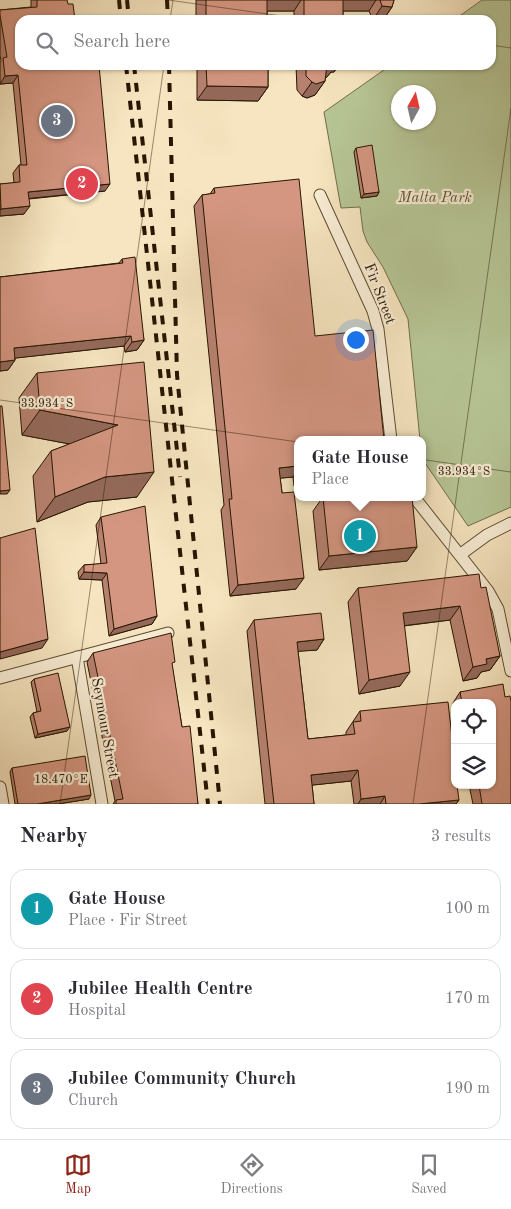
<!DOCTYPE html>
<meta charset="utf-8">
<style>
body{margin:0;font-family:"Old Standard TT",serif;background:#f7f7f7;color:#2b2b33}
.controls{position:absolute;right:15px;bottom:15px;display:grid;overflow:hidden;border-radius:10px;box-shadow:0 1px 4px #0004}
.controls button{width:45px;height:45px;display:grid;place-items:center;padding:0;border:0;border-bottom:1px solid #e1e1e2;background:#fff;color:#2b2b33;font:25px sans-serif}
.compass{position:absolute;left:391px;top:85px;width:45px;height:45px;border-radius:50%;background:#fff;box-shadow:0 1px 4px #0004;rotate:8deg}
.you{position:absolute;left:355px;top:339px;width:18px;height:18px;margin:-12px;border:4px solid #fff;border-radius:50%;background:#1a73e8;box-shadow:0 0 0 8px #1a73e833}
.badge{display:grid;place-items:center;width:32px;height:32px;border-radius:50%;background:#8f2418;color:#fff;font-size:16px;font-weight:700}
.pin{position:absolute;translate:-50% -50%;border:2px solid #fff;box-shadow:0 1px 5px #0006}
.popup{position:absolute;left:294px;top:436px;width:132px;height:65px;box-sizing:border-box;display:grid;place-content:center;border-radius:10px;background:#fff;filter:drop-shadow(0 1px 4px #0005);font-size:16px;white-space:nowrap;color:#7c7c81}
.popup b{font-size:19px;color:#2b2b33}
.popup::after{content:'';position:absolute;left:50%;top:100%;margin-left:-10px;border:10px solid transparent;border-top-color:#fff}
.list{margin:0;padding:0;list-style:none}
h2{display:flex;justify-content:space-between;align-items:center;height:65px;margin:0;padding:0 20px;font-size:21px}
h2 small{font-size:16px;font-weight:400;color:#7c7c81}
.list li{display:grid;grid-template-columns:32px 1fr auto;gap:15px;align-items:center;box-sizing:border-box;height:80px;margin:0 10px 10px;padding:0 10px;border:1px solid #e1e1e2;border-radius:15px}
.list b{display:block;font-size:19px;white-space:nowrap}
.list p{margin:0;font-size:16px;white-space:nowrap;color:#7c7c81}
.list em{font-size:16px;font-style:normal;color:#7c7c81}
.icon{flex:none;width:28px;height:28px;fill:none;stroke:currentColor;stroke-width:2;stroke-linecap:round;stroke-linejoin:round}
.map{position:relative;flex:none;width:511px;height:804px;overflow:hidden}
.search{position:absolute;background:#fff;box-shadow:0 1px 4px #0004;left:15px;right:15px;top:15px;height:55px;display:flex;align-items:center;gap:12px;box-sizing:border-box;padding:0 18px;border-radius:15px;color:#7c7c81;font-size:19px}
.sheet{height:335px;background:#fff}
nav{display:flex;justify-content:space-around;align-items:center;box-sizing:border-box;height:70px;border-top:1px solid #e1e1e2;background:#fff;font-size:14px;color:#7c7c81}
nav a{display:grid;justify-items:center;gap:2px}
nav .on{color:#8f2418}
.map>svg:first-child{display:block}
.green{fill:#b7c696;stroke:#706e4b;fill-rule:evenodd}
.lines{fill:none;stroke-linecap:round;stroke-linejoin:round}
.street-casing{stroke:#5c4a30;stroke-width:13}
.street{stroke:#f9eed6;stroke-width:11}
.rail{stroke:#281600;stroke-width:4;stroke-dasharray:9 9;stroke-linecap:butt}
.wall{fill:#b6816f;stroke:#281600}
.shaded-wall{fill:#94695a;stroke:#281600}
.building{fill:#d49681;stroke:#281600}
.ticks{fill:none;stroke:#281600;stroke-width:1;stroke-opacity:0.45}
.labels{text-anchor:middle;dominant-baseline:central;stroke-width:4.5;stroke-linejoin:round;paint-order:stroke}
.park-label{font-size:15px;font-style:italic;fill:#5a5434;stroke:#f9eed6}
.street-label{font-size:15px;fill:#281600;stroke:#f9eed6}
.ticks-label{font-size:12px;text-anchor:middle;fill:#281600;stroke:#f9eed6;stroke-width:4.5;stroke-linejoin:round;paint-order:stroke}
</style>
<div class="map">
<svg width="511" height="804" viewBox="0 0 511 804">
<rect width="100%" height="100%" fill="#f6e5c0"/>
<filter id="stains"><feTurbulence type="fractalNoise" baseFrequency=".004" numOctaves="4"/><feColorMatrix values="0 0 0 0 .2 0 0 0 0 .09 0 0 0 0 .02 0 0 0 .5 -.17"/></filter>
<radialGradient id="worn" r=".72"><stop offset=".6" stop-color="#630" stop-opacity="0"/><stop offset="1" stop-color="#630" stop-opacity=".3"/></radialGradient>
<path class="green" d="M 482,0 L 511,0 L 511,507 L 468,526 L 423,460 L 422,440 L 420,440 L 408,319 L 383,267 L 367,242 L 363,231 L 360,207 L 341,208 L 324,112 L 391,65 L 491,65 L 491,20 L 454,20 ZM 398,92 L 428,92 L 428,122 L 398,122 Z"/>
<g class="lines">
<g class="street-casing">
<path id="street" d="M 320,195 L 373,311 L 378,329 L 391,440
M 414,497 L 488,591 L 498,609 L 511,671
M 461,554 L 487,535 L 511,523
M 77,657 L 102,804
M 0,678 L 168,633
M 0,787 L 3,804"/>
</g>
<use href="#street" class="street"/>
<path class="rail" d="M 119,0 L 121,20
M 127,0 L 129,20
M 167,0 L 168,20
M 126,65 L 208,804
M 134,65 L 180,477
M 169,65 L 177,375 L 220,804"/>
</g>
<path class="wall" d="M 31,0 L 67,0 L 20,20 L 105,191 L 29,199 L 24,214 L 0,216 L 0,184 L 14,183 L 13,173 L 19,165 L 21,165 L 13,83 L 0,84 L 0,63 L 1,61 L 0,55 L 0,10 L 31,7 Z
M 196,0 L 394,0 L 392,7 L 383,20 L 373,20 L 369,11 L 343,11 L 343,20 L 294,20 L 294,11 L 267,11 L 267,20 L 196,20 Z
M 197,65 L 268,65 L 268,87 L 258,101 L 197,100 Z
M 296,65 L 339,65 L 334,72 L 331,72 L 326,78 L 325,78 L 325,81 L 315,95 L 307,98 L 302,96 L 297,90 Z
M 356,148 L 379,192 L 377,196 L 361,198 L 354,152 Z
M 214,188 L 298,440 L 298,486 L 294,486 L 293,477 L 280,478 L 296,589 L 230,596 L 221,510 L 224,505 L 194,206 L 202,195 L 210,194 Z
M 122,259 L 144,340 L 137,350 L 125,352 L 124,346 L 15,358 L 15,360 L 8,370 L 0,371 L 0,277 L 119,263 Z
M 37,373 L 137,497 L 88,502 L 37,522 L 33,476 L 51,451 L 70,444 L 22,435 L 19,398 Z
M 323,497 L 417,547 L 407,561 L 319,570 L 313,511 Z
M 101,517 L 157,616 L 152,624 L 109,636 L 102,580 L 79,579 L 78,572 L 84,565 L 101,564 L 96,525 Z
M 358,588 L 481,588 L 500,656 L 490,670 L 481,672 L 477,678 L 463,681 L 450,620 L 404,626 L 400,686 L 359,694 L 348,602 Z
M 254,620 L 324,639 L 317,650 L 298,651 L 308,739 L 346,735 L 346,732 L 360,711 L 459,800 L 456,804 L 354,804 L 351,781 L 312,785 L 314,804 L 265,804 L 247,631 Z
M 93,653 L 172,666 L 182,727 L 198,804 L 113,804 L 115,801 L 87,662 Z
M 34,679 L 67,731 L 35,738 L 30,717 L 33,713 L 37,712 L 31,682 Z
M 460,692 L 505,697 L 511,804 L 473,804 L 469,785 L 492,785 L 492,703 L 455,703 L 455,711 L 453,703 Z
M 12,768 L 89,799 L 58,804 L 15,804 L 10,772 Z"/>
<path class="shaded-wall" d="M 265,0 L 301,0 L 294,11 L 257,11 Z
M 341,0 L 376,0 L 369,11 L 333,11 Z
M 382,6 L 392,7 L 383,20 L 373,20 Z
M 327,65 L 339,65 L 334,72 L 331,72 L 326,78 L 317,78 Z
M 18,75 L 13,83 L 0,84 L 5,76 Z
M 325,81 L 315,95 L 307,98 L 302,96 L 312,82 Z
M 207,86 L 268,87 L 258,101 L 197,100 Z
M 110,184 L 105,191 L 23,199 L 28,192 Z
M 379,192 L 377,196 L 361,198 L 364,194 Z
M 30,206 L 24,214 L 0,216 L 0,210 L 1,209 Z
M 131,336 L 124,346 L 7,359 L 14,348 Z
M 144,340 L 137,350 L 125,352 L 132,342 Z
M 15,360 L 8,370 L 0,371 L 0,362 Z
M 40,410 L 118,425 L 101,450 L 22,435 Z
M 298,466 L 298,470 L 293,477 L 272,479 L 279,468 Z
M 154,472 L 137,497 L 88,502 L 37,522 L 55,497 L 105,477 Z
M 298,480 L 298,486 L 294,486 Z
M 10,490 L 7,494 L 0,494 L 0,491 Z
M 417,547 L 407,561 L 319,570 L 329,556 Z
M 84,572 L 107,573 L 102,580 L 79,579 Z
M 304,578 L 296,589 L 230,596 L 238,585 Z
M 460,606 L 450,620 L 393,627 L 403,613 Z
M 157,616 L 152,624 L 109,636 L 114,629 Z
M 48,639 L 42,648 L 0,659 L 0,652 Z
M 324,639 L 317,650 L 290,652 L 297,642 Z
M 500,656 L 490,670 L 481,672 L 477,678 L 463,681 L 473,667 L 486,659 Z
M 410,672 L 400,686 L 359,694 L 369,680 Z
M 70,727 L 67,731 L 35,738 L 38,734 Z
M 358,770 L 351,781 L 304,786 L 311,775 Z
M 91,795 L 89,799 L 58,804 L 37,804 Z
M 385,796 L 380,804 L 358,804 L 361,799 Z
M 459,800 L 456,804 L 419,804 Z"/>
<path class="building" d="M 37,0 L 67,0 L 68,4 L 73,4 L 75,20 L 20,20 L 20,65 L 99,65 L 110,184 L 28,192 L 30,206 L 1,209 L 0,184 L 20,182 L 19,165 L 27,165 L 18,75 L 5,76 L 3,58 L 7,57 L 0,15 L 0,10 L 37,7 Z
M 206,0 L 267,0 L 267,20 L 206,20 Z
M 304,0 L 343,0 L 343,20 L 304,20 Z
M 380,0 L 394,0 L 392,7 L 382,6 Z
M 206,65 L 268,65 L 268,87 L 207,86 Z
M 306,65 L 327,65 L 325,81 L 316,84 L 312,82 L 306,76 Z
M 372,145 L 379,192 L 364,194 L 356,148 Z
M 299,179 L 315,336 L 373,330 L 384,440 L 298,440 L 298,466 L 279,468 L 282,493 L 294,492 L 304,578 L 238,585 L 229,499 L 232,499 L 202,195 L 215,193 L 214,188 Z
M 135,257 L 144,340 L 132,342 L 131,336 L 14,348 L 15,360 L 0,362 L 0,277 L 123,263 L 122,259 Z
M 144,362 L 154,472 L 105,477 L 55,497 L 51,451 L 118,425 L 40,410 L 37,373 Z
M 0,406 L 2,406 L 10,490 L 0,491 Z
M 323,497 L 412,497 L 417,547 L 329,556 Z
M 145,506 L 157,616 L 114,629 L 107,573 L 84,572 L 84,565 L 107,563 L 101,517 Z
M 35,528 L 48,639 L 0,652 L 0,538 Z
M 479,574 L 481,588 L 486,587 L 500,656 L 486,659 L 487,664 L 473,667 L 460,606 L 403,613 L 410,672 L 369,680 L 358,588 Z
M 321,613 L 324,639 L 297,642 L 308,739 L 355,734 L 353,722 L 361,721 L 360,711 L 448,702 L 455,763 L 455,785 L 457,785 L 459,800 L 419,804 L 386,804 L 385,796 L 361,799 L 358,770 L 311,775 L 314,804 L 274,804 L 254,620 Z
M 171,633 L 175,662 L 172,663 L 182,727 L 190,726 L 198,804 L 116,804 L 116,800 L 123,799 L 93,653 Z
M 58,673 L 70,727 L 38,734 L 33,713 L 41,711 L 34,679 Z
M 503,684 L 505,697 L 510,696 L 511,701 L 511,804 L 482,804 L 479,785 L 492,785 L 492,703 L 462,703 L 460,692 Z
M 85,756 L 91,795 L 37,804 L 18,804 L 12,768 Z"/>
<path class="ticks" d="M 168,0 L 310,20M 170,20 L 173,0M 491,45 L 511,48M 0,400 L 511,472M 60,804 L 164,65M 413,804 L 511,108"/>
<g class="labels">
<g class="park-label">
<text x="435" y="198">Malta Park</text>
</g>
<g class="street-label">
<text transform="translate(379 294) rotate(69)">Fir Street</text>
<text transform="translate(104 728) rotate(80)">Seymour Street</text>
</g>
</g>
<g class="ticks-label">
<text x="47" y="407">33.934°S</text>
<text x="464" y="475">33.934°S</text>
<text x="61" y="783">18.470°E</text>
</g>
<rect width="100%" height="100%" filter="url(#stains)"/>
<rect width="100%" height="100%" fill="url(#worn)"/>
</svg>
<div class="controls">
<button><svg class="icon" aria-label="locate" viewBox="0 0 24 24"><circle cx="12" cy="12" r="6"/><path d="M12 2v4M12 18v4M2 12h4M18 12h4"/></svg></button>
<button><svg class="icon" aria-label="layers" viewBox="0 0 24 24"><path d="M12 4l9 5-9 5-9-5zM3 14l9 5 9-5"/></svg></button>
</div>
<svg class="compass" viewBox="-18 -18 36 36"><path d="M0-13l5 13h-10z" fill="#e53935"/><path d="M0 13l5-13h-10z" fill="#7c7c81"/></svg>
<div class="you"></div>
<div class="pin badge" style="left:360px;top:536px;background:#0f9aa8">1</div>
<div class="popup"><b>Gate House</b>Place</div>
<div class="pin badge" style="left:82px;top:184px;background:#e0444e">2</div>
<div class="pin badge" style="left:57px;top:121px;background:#6b7280">3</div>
<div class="search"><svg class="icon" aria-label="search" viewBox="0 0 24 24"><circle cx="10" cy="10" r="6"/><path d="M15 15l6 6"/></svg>Search here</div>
</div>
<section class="sheet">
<h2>Nearby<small>3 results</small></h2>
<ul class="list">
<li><span class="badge" style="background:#0f9aa8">1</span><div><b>Gate House</b><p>Place · Fir Street</p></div><em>100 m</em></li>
<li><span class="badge" style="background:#e0444e">2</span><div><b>Jubilee Health Centre</b><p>Hospital</p></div><em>170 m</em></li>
<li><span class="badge" style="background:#6b7280">3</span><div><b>Jubilee Community Church</b><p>Church</p></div><em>190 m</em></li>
</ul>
</section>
<nav>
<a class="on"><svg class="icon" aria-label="map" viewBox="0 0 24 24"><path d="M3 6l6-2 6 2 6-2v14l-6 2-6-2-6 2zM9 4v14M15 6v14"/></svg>Map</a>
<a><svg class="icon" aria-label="directions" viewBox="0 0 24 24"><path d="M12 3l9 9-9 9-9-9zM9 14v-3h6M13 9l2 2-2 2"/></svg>Directions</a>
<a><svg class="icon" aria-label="saved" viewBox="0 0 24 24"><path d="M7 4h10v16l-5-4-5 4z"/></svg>Saved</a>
</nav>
